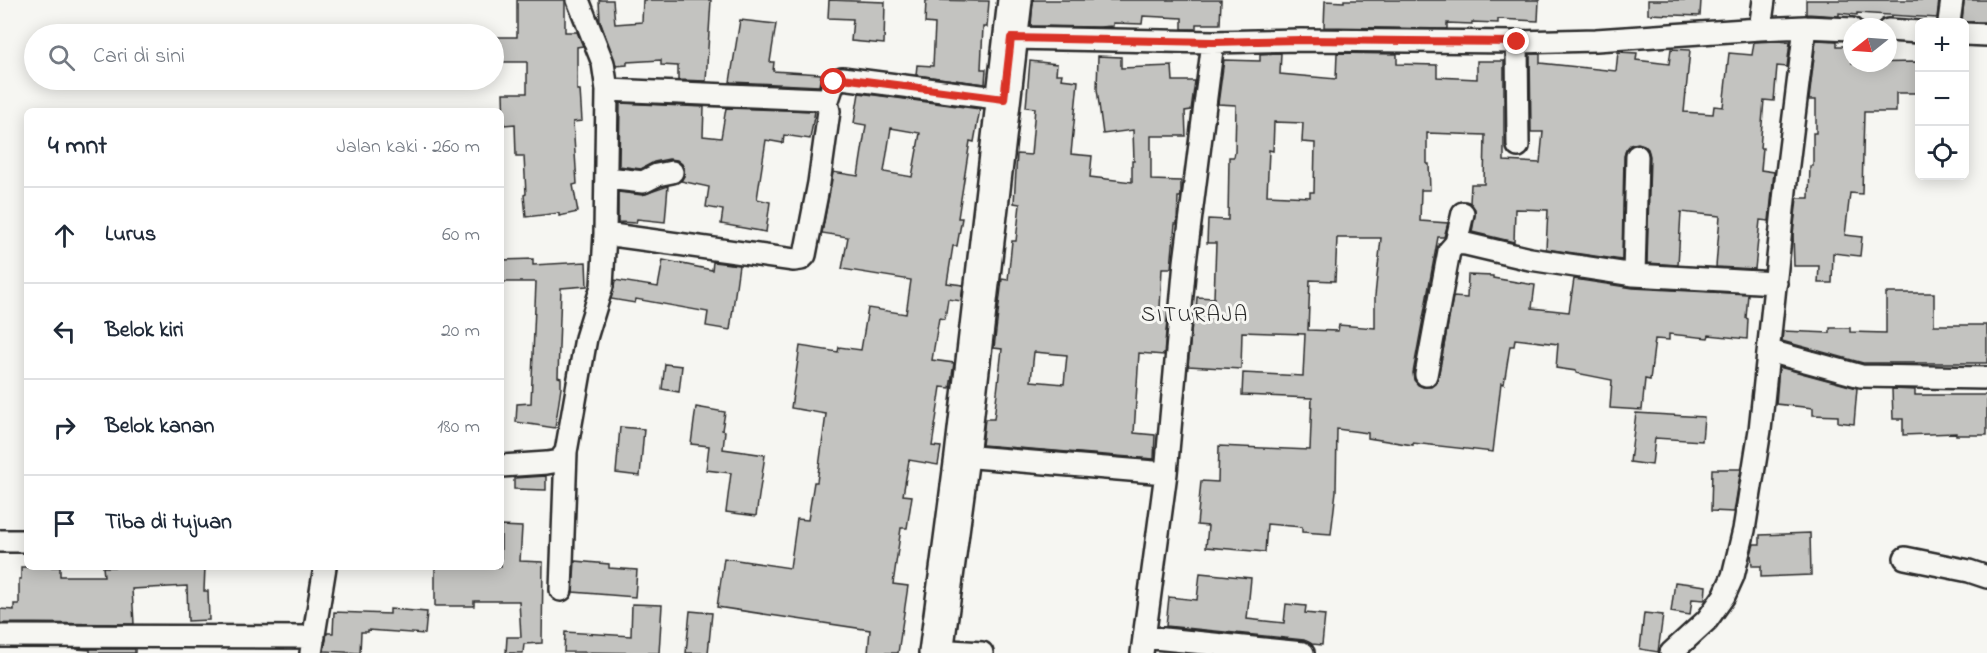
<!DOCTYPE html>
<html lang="id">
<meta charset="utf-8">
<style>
body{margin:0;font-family:"Indie Flower",sans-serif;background:#f6f6f7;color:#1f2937}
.controls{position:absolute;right:18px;top:18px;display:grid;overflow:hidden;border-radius:9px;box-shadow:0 3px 15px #0003}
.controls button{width:54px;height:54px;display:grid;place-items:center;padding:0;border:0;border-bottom:2px solid #e0e1e3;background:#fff;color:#1f2937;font:30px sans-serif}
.compass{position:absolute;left:1843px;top:18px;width:54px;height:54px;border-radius:50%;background:#fff;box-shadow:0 3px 15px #0003;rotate:253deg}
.stop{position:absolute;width:18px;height:18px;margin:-14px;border:4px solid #d93025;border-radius:50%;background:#fff}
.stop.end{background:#d93025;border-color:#fff;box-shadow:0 2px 6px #0008}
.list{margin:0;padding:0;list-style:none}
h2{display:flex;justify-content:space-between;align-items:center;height:78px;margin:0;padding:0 24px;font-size:26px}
h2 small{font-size:20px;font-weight:400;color:#747a83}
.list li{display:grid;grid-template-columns:39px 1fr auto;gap:18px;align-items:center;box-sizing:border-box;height:96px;padding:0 24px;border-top:2px solid #e0e1e3}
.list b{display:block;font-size:22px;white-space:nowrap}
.list em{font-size:20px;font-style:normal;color:#747a83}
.icon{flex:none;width:33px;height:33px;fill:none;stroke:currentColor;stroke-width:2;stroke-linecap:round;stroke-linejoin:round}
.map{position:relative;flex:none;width:1987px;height:653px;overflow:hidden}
.search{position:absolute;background:#fff;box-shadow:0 3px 15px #0003;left:24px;top:24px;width:480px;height:66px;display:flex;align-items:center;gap:15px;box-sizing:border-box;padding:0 21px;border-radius:33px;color:#747a83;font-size:22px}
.panel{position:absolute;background:#fff;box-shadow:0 3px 15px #0003;left:24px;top:108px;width:480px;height:462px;border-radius:9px}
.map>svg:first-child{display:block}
.building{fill:#c3c3c0;stroke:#2b2b2b;stroke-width:1.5;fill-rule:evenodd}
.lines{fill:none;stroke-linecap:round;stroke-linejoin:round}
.street-casing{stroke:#2b2b2b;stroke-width:26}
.primary-casing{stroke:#2b2b2b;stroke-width:38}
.street{stroke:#f6f6f2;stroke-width:21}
.primary{stroke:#f6f6f2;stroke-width:33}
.route{stroke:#d93025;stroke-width:8}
.labels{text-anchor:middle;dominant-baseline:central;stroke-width:6;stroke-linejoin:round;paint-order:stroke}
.quarter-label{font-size:22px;letter-spacing:1.5px;fill:#2b2b2b;stroke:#f6f6f2}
</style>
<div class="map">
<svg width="1987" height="653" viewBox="0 0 1987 653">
<rect width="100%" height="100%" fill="#f6f6f2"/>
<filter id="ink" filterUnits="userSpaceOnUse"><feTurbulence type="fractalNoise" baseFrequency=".0167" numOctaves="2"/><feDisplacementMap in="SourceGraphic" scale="12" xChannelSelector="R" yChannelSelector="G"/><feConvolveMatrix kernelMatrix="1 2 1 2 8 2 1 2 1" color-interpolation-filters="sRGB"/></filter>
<g filter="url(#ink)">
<path class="building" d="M 517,0 L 565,0 L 565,32 L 577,32 L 583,46 L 577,47 L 577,90 L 580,90 L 582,121 L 573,122 L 577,184 L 573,185 L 578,212 L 559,216 L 559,213 L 526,217 L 524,195 L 526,194 L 524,156 L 516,156 L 515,124 L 504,125 L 503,93 L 527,93 L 527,62 L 495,62 L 495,37 L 517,37 Z
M 599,0 L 613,0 L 615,24 L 642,22 L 643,0 L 711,0 L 706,81 L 678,80 L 678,66 L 661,65 L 661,60 L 627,62 L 627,65 L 616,66 L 600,21 Z
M 829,0 L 885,2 L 884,44 L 851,41 L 853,19 L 828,18 Z
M 926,0 L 989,1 L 987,27 L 983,27 L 981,69 L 986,69 L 985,84 L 916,75 L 917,65 L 933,66 L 935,24 L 925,23 Z
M 1033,0 L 1221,0 L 1220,24 L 1196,24 L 1196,29 L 1182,29 L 1182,18 L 1143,16 L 1142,24 L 1113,23 L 1113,26 L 1099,27 L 1031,26 Z
M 1344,0 L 1539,0 L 1538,21 L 1498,19 L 1498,23 L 1472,22 L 1472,24 L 1447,23 L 1447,29 L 1324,27 L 1325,1 L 1344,2 Z
M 1648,0 L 1701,0 L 1700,16 L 1648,14 Z
M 1806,0 L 1939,0 L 1937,18 L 1857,13 L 1857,15 L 1839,13 L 1839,16 L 1806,14 Z
M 1964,0 L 1987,0 L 1987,22 L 1962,22 Z
M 740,20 L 776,24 L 770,62 L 774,62 L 773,71 L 821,74 L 819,86 L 730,82 Z
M 1816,40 L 1837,41 L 1837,46 L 1852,46 L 1852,63 L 1918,62 L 1918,93 L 1896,93 L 1896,112 L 1864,112 L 1862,194 L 1850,193 L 1845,235 L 1862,237 L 1860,256 L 1833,253 L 1832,283 L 1818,283 L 1819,266 L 1794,266 L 1793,234 L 1797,198 L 1809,198 L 1810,166 L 1813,166 L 1813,133 L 1816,133 L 1816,100 L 1809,100 Z
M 1777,41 L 1790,42 L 1787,67 L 1777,66 L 1774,101 L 1764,100 L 1760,148 L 1763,148 L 1761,170 L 1774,172 L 1769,221 L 1760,220 L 1755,269 L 1716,267 L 1720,216 L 1681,212 L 1678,265 L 1647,263 L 1650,156 L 1648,149 L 1644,145 L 1638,143 L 1630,145 L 1626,150 L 1624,156 L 1622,260 L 1546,249 L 1548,210 L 1515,209 L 1514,242 L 1472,232 L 1475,215 L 1475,209 L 1470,203 L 1471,184 L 1484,184 L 1485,135 L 1427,133 L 1427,164 L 1429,164 L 1430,190 L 1421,190 L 1420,221 L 1448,223 L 1444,237 L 1438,237 L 1413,373 L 1414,380 L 1418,385 L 1423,387 L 1431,387 L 1435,384 L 1438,378 L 1453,297 L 1467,298 L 1468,275 L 1493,276 L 1493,278 L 1535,285 L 1532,308 L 1569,312 L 1574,279 L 1633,288 L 1748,294 L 1746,318 L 1748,319 L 1747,339 L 1709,335 L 1708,338 L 1669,334 L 1669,340 L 1655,339 L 1650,380 L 1645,379 L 1642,410 L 1610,408 L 1612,380 L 1576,373 L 1576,371 L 1556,368 L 1558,344 L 1515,339 L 1514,346 L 1510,346 L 1504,384 L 1501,383 L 1493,452 L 1413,443 L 1413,445 L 1368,438 L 1368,433 L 1337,429 L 1336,491 L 1331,534 L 1302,532 L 1302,527 L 1267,524 L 1265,552 L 1206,547 L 1208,526 L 1197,525 L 1201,481 L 1218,482 L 1219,446 L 1310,450 L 1312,398 L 1242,395 L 1243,373 L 1303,376 L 1305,334 L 1242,332 L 1241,369 L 1188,366 L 1193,311 L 1196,311 L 1197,297 L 1214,298 L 1216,243 L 1207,243 L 1208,219 L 1228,220 L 1229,157 L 1234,157 L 1235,152 L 1236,105 L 1218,104 L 1224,60 L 1260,61 L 1260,54 L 1281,53 L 1280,74 L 1336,79 L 1337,53 L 1397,54 L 1397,64 L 1437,65 L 1437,77 L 1477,79 L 1477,61 L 1504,61 L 1504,161 L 1540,163 L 1543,132 L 1531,132 L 1530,54 L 1540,54 L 1540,63 L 1616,71 L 1618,52 L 1637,53 L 1636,60 L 1669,64 L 1671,49 L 1690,50 L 1684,112 L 1713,114 L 1714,106 L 1723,107 L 1729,53 L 1752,55 L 1754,42 ZM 1274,122 L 1303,123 L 1302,142 L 1315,143 L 1314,192 L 1310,192 L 1310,197 L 1267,195 L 1269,150 L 1273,151 ZM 1337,238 L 1381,238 L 1375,296 L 1375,328 L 1339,325 L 1338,331 L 1308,330 L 1310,280 L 1335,281 Z
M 1098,56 L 1121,57 L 1121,68 L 1172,66 L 1173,81 L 1195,81 L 1191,110 L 1185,111 L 1186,136 L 1151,136 L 1151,180 L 1181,181 L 1181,195 L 1180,197 L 1178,197 L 1177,222 L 1177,224 L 1175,224 L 1171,268 L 1162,268 L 1160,309 L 1168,309 L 1164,355 L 1139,353 L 1134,433 L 1155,435 L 1154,459 L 982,445 L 985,419 L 994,419 L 1002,349 L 994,348 L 1002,279 L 1008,280 L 1012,241 L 1016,241 L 1020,204 L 1014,203 L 1017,154 L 1031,155 L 1035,108 L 1026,107 L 1030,61 L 1057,64 L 1056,74 L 1062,74 L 1061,79 L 1078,81 L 1071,154 L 1092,156 L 1090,177 L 1132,182 L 1132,161 L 1134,161 L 1133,130 L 1103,134 L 1097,89 ZM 1034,352 L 1067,355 L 1064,384 L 1031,381 Z
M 859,93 L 980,109 L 974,142 L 970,141 L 958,218 L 962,218 L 957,246 L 953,246 L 947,283 L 963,285 L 961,301 L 948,299 L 945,319 L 939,318 L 932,360 L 954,363 L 950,388 L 941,387 L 932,446 L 941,447 L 938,465 L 909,460 L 903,495 L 912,496 L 907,528 L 901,528 L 893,584 L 908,586 L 898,653 L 868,653 L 870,630 L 717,607 L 724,558 L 790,568 L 797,519 L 808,520 L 814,482 L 817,482 L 826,414 L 791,408 L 800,346 L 838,352 L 839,347 L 861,350 L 868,308 L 906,314 L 911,280 L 842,269 L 848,237 L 822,233 L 833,172 L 858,176 L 866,125 L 854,123 ZM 891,128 L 920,133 L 912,177 L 884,172 Z
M 620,103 L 704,107 L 703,136 L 721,138 L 726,108 L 815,111 L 810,139 L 784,135 L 783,143 L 766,140 L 757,199 L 770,202 L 766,232 L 721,224 L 723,210 L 706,207 L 709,187 L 681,181 L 684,176 L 684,169 L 682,164 L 677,160 L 669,159 L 654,162 L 641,169 L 619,166 Z
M 668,186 L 665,222 L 637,219 L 636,223 L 618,222 L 618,192 L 642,195 Z
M 533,259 L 533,265 L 586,262 L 587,286 L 561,288 L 558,377 L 561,378 L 561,388 L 555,428 L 516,422 L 517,404 L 531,403 L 536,282 L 501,282 L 501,260 Z
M 663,260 L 712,270 L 713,262 L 739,265 L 730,330 L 706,326 L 708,312 L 636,299 L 635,303 L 611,299 L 615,280 L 658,287 Z
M 1886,293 L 1934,293 L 1934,325 L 1987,325 L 1987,363 L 1863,363 L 1782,341 L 1783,331 L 1830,333 L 1830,328 L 1850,328 L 1850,332 L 1886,333 Z
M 665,364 L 682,366 L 679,392 L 662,389 Z
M 1779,367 L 1857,388 L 1854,424 L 1838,422 L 1838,416 L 1813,415 L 1813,408 L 1776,404 Z
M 1892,389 L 1915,390 L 1915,395 L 1987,395 L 1987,435 L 1956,435 L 1956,433 L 1903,435 L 1903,419 L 1893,419 Z
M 696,407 L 725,412 L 722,430 L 725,431 L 723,449 L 765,455 L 756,516 L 726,512 L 731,473 L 706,470 L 709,446 L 691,444 Z
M 1636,413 L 1704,417 L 1702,441 L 1655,438 L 1652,465 L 1630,462 Z
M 620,427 L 644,429 L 640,476 L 616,473 Z
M 1712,469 L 1741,469 L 1734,512 L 1711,511 Z
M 546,476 L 546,490 L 514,489 L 514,478 Z
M 501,526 L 522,527 L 520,561 L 543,562 L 542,643 L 524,644 L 523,653 L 506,653 L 507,637 L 521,637 L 519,601 L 474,601 L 474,606 L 435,606 L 435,567 L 501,567 Z
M 1810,533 L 1811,575 L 1761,577 L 1761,566 L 1752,566 L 1751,554 L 1754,544 L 1760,544 L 1760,535 Z
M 575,561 L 609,564 L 609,568 L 637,570 L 635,597 L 573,592 Z
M 21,567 L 60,567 L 60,576 L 104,576 L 103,567 L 205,567 L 204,591 L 208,591 L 209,620 L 188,621 L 187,586 L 132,589 L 134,624 L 0,623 L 0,609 L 14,610 L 14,604 L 19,604 L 19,579 L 21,579 Z
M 1200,573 L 1251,578 L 1247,619 L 1284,623 L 1286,604 L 1306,606 L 1305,613 L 1325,615 L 1322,645 L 1312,644 L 1304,640 L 1166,626 L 1169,597 L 1197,600 Z
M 1675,582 L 1706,586 L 1705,600 L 1692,599 L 1690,615 L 1671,612 Z
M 632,604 L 662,605 L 659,653 L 564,652 L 565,632 L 631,636 Z
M 390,609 L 427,612 L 425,634 L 368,630 L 368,632 L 361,632 L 360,653 L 324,651 L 327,633 L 333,633 L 334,612 L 390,614 Z
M 690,611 L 712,613 L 708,653 L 686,653 Z
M 1644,613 L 1663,615 L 1658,652 L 1640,649 Z
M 76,649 L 135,649 L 135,653 L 90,653 L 90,650 Z"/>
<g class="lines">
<g class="street-casing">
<path id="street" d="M 1949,22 L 1952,0
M 1760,29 L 1764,0
M 1888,30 L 1920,32
M 1964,34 L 1987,35
M 1011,38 L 1213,42 L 1301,40 L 1517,42 L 1596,40 L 1760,29 L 1805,27 L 1852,29
M 1517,42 L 1518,146
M 827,103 L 834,82 L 842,78 L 1004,99
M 607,178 L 643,182 L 657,175 L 672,172
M 605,234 L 794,260 L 801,259 L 805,255 L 819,183 L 829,111 L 827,103 L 822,99 L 607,90
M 1456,243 L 1463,213
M 1634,275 L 1637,156
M 1769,351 L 1861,376 L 1987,378
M 1426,375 L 1449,251 L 1456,243 L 1466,244 L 1530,259 L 1634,275 L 1776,283
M 962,456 L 1166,473
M 501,466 L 547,463 L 559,461 L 566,452 L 586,338 L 602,286 L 605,234 L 607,90 L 603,63 L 578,0
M 0,541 L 27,541
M 1905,558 L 1969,571 L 1987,577
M 561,590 L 566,452
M 0,636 L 314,637
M 1144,637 L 1303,653
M 936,650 L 982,653
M 311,653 L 325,567
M 1142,653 L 1166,473 L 1185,262 L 1213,42
M 1671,653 L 1707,620 L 1724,596 L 1733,576 L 1744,530 L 1760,430 L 1786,181 L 1805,27"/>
</g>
<g class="primary-casing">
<path id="primary" d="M 936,653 L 962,456 L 1015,0"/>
</g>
<use href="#street" class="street"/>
<use href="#primary" class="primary"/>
</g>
</g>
<g class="lines" filter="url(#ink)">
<path class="route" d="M 834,82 L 842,78 L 1004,99 L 1011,38 L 1213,42 L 1301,40 L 1517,42"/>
</g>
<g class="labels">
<g class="quarter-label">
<text x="1195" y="316">SITURAJA</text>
</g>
</g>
</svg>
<div class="controls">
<button>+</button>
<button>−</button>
<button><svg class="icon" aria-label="locate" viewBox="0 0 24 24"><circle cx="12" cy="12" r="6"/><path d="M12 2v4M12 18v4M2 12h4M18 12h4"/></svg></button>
</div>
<svg class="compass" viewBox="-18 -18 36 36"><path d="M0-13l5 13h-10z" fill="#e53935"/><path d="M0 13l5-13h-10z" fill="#747a83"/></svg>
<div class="stop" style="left:834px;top:82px"></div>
<div class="stop end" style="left:1517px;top:42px"></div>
<div class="search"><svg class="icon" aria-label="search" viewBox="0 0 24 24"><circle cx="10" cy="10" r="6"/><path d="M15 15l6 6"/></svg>Cari di sini</div>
<section class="panel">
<h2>4 mnt<small>Jalan kaki · 260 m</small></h2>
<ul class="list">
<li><svg class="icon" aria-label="ahead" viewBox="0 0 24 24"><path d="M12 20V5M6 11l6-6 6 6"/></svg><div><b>Lurus</b></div><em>60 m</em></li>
<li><svg class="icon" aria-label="left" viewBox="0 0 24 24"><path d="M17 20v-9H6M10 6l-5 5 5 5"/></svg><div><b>Belok kiri</b></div><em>20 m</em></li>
<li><svg class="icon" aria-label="right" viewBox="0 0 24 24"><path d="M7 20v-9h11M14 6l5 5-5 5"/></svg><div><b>Belok kanan</b></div><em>180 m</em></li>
<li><svg class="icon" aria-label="arrive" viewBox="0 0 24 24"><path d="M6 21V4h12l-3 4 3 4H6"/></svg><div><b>Tiba di tujuan</b></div></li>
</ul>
</section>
</div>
